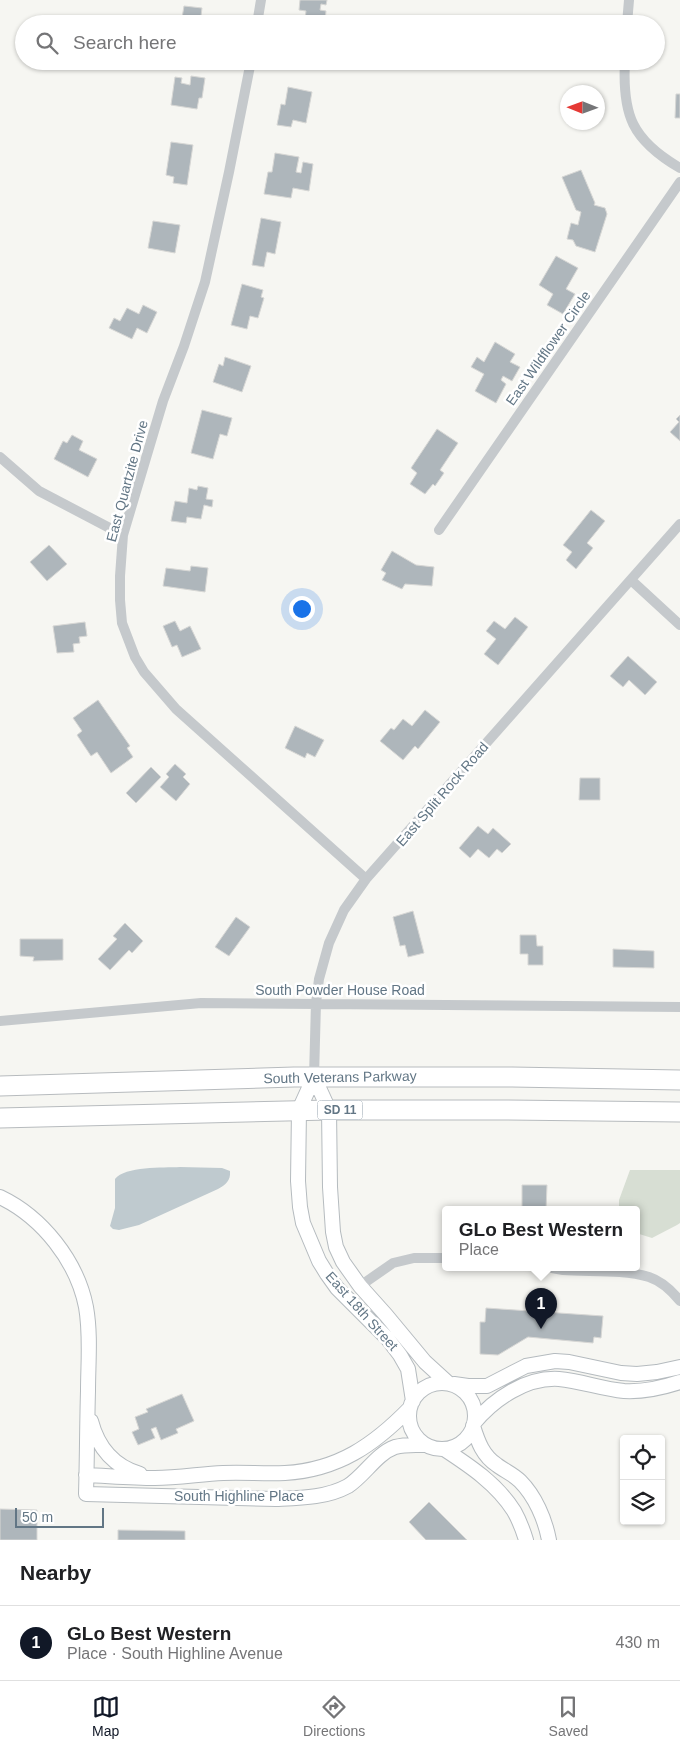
<!DOCTYPE html>
<meta charset="utf-8">
<style>
body{margin:0;font-family:Arial,sans-serif;background:#f6f6f6;color:#202124}
.controls{position:absolute;right:15px;bottom:15px;display:grid;overflow:hidden;border-radius:5px;box-shadow:0 1px 4px #0004}
.controls button{width:45px;height:45px;display:grid;place-items:center;padding:0;border:0;border-bottom:1px solid #e0e0e0;background:#fff;color:#202124;font:25px sans-serif}
.compass{position:absolute;left:560px;top:85px;width:45px;height:45px;border-radius:50%;background:#fff;box-shadow:0 1px 4px #0004;rotate:271deg}
.scale{position:absolute;left:15px;bottom:12px;width:89px;box-sizing:border-box;padding-left:5px;border:2px solid #627685;border-top:0;font-size:14px;line-height:18px;white-space:nowrap;color:#627685;-webkit-text-stroke:4px #fff;paint-order:stroke}
.you{position:absolute;left:301px;top:608px;width:18px;height:18px;margin:-12px;border:4px solid #fff;border-radius:50%;background:#1a73e8;box-shadow:0 0 0 8px #1a73e833}
.badge{display:grid;place-items:center;width:32px;height:32px;border-radius:50%;background:#111827;color:#fff;font-size:16px;font-weight:700}
.pin{position:absolute;translate:-50% -41px;filter:drop-shadow(0 1px 2px #0008)}
.pin::after{content:'';position:absolute;top:26px;width:18px;height:15px;background:inherit;clip-path:polygon(0 0,100% 0,50% 100%)}
.popup{position:absolute;left:442px;top:1206px;width:198px;height:65px;box-sizing:border-box;display:grid;place-content:center;border-radius:5px;background:#fff;filter:drop-shadow(0 1px 4px #0005);font-size:16px;white-space:nowrap;color:#757577}
.popup b{font-size:19px;color:#202124}
.popup::after{content:'';position:absolute;left:50%;top:100%;margin-left:-10px;border:10px solid transparent;border-top-color:#fff}
.list{margin:0;padding:0;list-style:none}
h2{display:flex;justify-content:space-between;align-items:center;height:65px;margin:0;padding:0 20px;font-size:21px}
h2 small{font-size:16px;font-weight:400;color:#757577}
.list li{display:grid;grid-template-columns:32px 1fr auto;gap:15px;align-items:center;box-sizing:border-box;height:75px;padding:0 20px;border-top:1px solid #e0e0e0}
.list b{display:block;font-size:19px;white-space:nowrap}
.list p{margin:0;font-size:16px;white-space:nowrap;color:#757577}
.list em{font-size:16px;font-style:normal;color:#757577}
.icon{flex:none;width:28px;height:28px;fill:none;stroke:currentColor;stroke-width:2;stroke-linecap:round;stroke-linejoin:round}
.map{position:relative;flex:none;width:680px;height:1540px;overflow:hidden}
.search{position:absolute;background:#fff;box-shadow:0 1px 4px #0004;left:15px;right:15px;top:15px;height:55px;display:flex;align-items:center;gap:12px;box-sizing:border-box;padding:0 18px;border-radius:28px;color:#757577;font-size:19px}
.sheet{height:140px;background:#fff}
nav{display:flex;justify-content:space-around;align-items:center;box-sizing:border-box;height:70px;border-top:1px solid #e0e0e0;background:#fff;font-size:14px;color:#757577}
nav a{display:grid;justify-items:center;gap:2px}
nav .on{color:#111827}
.map>svg:first-child{display:block}
.green{fill:#d7ded3}
.water{fill:#bfcacf}
.building{fill:#aeb6bb;stroke:#d7d7d5}
.lines{fill:none;stroke-linecap:round;stroke-linejoin:round}
.secondary-casing{stroke:#b5bbbf;stroke-width:16}
.highway-casing{stroke:#b7bbbe;stroke-width:21}
.street{stroke:#c5c9cc;stroke-width:10}
.secondary{stroke:#fff;stroke-width:14}
.highway{stroke:#fff;stroke-width:19}
.labels{text-anchor:middle;dominant-baseline:central;stroke-width:5;stroke-linejoin:round;paint-order:stroke}
.shield{fill:#fff;stroke:#919faa;stroke-width:1}
.shield-label{font-size:12px;font-weight:bold;fill:#627685}
.street-label{font-size:14px;fill:#627685;stroke:#fff}
</style>
<div class="map">
<svg width="680" height="1540" viewBox="0 0 680 1540">
<rect width="100%" height="100%" fill="#f6f6f2"/>
<path class="green" d="M 630,1170 L 680,1170 L 680,1223 L 677,1225 L 652,1238 L 636,1233 L 636,1210 L 619,1210 L 619,1200 Z"/>
<path class="water" d="M 180,1167 L 222,1168 L 230,1171 C 231,1181 225,1185 218,1189 L 139,1225 L 119,1230 L 113,1229 L 110,1226 L 115,1208 L 115,1179 C 125,1166 163,1168 180,1167 Z"/>
<path class="building" d="M 300,0 L 327,0 L 326,5 L 321,4 L 320,10 L 326,11 L 325,21 L 305,19 L 306,11 L 299,10 Z
M 184,6 L 202,8 L 201,16 L 206,17 L 205,22 L 212,24 L 181,24 Z
M 558,20 L 581,21 L 581,24 L 558,24 Z
M 556,61 L 583,61 L 583,65 L 556,63 Z
M 191,76 L 205,78 L 202,98 L 199,98 L 197,109 L 171,105 L 175,77 L 182,78 L 181,83 L 190,85 Z
M 288,87 L 312,92 L 306,123 L 293,120 L 291,127 L 277,125 L 281,104 L 285,105 Z
M 676,94 L 680,94 L 680,118 L 675,118 Z
M 171,142 L 193,145 L 187,185 L 173,183 L 174,177 L 166,175 Z
M 275,153 L 299,157 L 296,172 L 301,173 L 303,162 L 313,164 L 309,191 L 293,188 L 291,198 L 264,194 L 268,172 L 272,172 Z
M 581,170 L 595,203 L 594,205 L 605,208 L 607,214 L 595,252 L 576,246 L 573,240 L 567,239 L 571,223 L 578,225 L 581,212 L 576,210 L 562,177 Z
M 261,218 L 281,222 L 275,254 L 267,252 L 264,267 L 252,265 Z
M 153,221 L 180,225 L 175,253 L 148,248 Z
M 556,256 L 578,268 L 566,289 L 575,294 L 563,314 L 547,305 L 553,294 L 539,285 Z
M 242,284 L 263,290 L 261,297 L 264,298 L 258,318 L 250,316 L 247,329 L 231,325 Z
M 143,305 L 157,312 L 147,333 L 137,328 L 132,339 L 109,328 L 114,318 L 120,321 L 127,308 L 139,314 Z
M 495,342 L 515,354 L 510,362 L 520,367 L 512,381 L 503,376 L 501,380 L 506,384 L 496,403 L 475,391 L 484,374 L 471,367 L 477,357 L 484,362 Z
M 225,357 L 251,366 L 242,392 L 213,382 L 219,364 L 223,366 Z
M 202,410 L 232,418 L 227,436 L 220,434 L 213,459 L 191,453 Z
M 680,415 L 680,441 L 670,432 L 679,422 L 676,419 Z
M 437,429 L 458,443 L 440,470 L 444,473 L 435,486 L 433,484 L 425,494 L 410,484 L 417,473 L 411,468 Z
M 72,435 L 83,441 L 79,450 L 97,459 L 88,477 L 54,459 L 63,441 L 67,443 Z
M 198,486 L 208,488 L 206,499 L 213,500 L 212,507 L 204,505 L 201,519 L 187,517 L 186,523 L 171,521 L 175,501 L 187,503 L 189,488 L 197,490 Z
M 591,510 L 605,521 L 587,543 L 593,548 L 576,569 L 566,560 L 572,552 L 563,545 Z
M 49,545 L 67,564 L 47,581 L 30,562 Z
M 392,551 L 416,565 L 434,567 L 432,586 L 405,584 L 402,589 L 382,580 L 386,573 L 381,570 Z
M 191,566 L 208,568 L 205,592 L 163,586 L 166,568 L 190,571 Z
M 515,617 L 528,627 L 498,665 L 484,654 L 496,639 L 486,631 L 494,621 L 505,629 Z
M 175,621 L 180,631 L 190,626 L 201,649 L 182,657 L 177,645 L 172,647 L 163,626 Z
M 85,622 L 87,636 L 79,637 L 80,643 L 73,644 L 74,652 L 57,653 L 53,626 Z
M 628,656 L 657,682 L 645,695 L 629,680 L 623,687 L 610,676 Z
M 98,700 L 130,746 L 127,748 L 133,757 L 111,773 L 97,752 L 91,756 L 77,735 L 82,731 L 73,718 Z
M 425,710 L 440,722 L 418,749 L 415,746 L 403,760 L 380,741 L 391,728 L 394,730 L 403,719 L 412,726 Z
M 295,726 L 324,740 L 315,757 L 307,753 L 305,758 L 285,748 Z
M 175,764 L 186,774 L 183,777 L 190,784 L 176,801 L 160,787 L 169,777 L 166,774 Z
M 151,767 L 161,777 L 136,803 L 126,793 Z
M 580,778 L 600,778 L 600,800 L 579,800 Z
M 478,826 L 488,834 L 493,828 L 511,844 L 502,853 L 497,849 L 489,858 L 478,849 L 470,858 L 459,848 Z
M 413,911 L 424,953 L 408,957 L 405,945 L 400,946 L 393,917 Z
M 236,917 L 250,927 L 229,956 L 215,947 Z
M 125,923 L 143,941 L 132,953 L 129,950 L 110,970 L 98,959 L 117,939 L 113,936 Z
M 520,935 L 536,935 L 537,946 L 543,946 L 543,965 L 528,965 L 528,954 L 520,954 Z
M 20,939 L 63,939 L 63,960 L 33,961 L 34,957 L 20,956 Z
M 613,949 L 654,951 L 654,968 L 613,967 Z
M 522,1185 L 547,1185 L 546,1210 L 522,1210 Z
M 486,1308 L 603,1316 L 601,1338 L 594,1337 L 593,1343 L 528,1337 L 498,1355 L 480,1354 L 480,1322 L 485,1322 Z
M 182,1394 L 194,1421 L 176,1429 L 178,1433 L 161,1440 L 156,1427 L 151,1429 L 155,1438 L 138,1445 L 132,1432 L 139,1429 L 135,1417 L 148,1412 L 146,1409 Z
M 429,1502 L 467,1540 L 426,1540 L 409,1522 Z
M 0,1509 L 37,1510 L 37,1540 L 0,1540 Z
M 118,1530 L 185,1531 L 185,1540 L 118,1540 Z"/>
<g class="lines">
<g class="secondary-casing">
<path id="secondary" d="M 314,1077 L 299,1110 L 298,1181 L 300,1207 L 303,1223 L 319,1261 L 327,1274 L 337,1288 L 387,1338 L 400,1355 L 408,1369 L 413,1401
M 314,1077 L 329,1110 L 330,1187 L 333,1232 L 336,1247 L 343,1262 L 360,1286 L 386,1315 L 425,1362 L 448,1383
M 0,1197 C 42,1217 77,1261 86,1307 C 91,1335 88,1364 88,1391 C 87,1425 87,1460 86,1494 L 276,1499 C 300,1498 326,1498 348,1486 C 365,1475 376,1454 395,1447 C 405,1444 416,1445 426,1445
M409 1416a33 33 0 1 1 66 0a33 33 0 1 1-66 0Z
M 454,1384 L 468,1386 L 487,1386 L 526,1366 L 555,1361 L 569,1362 L 621,1373 L 637,1374 L 657,1372 L 680,1367
M 91,1421 C 98,1448 113,1466 140,1474
M 474,1423 C 494,1399 526,1377 559,1379 C 581,1381 602,1389 624,1391 C 643,1392 662,1388 680,1382
M 473,1426 C 478,1442 483,1456 497,1465 C 505,1471 513,1474 520,1481 C 535,1496 545,1519 549,1540
M 444,1449 C 470,1466 497,1484 514,1511 C 519,1520 523,1530 526,1540
M 86,1475 C 109,1476 132,1478 155,1478 C 178,1478 201,1474 223,1473 C 244,1472 264,1474 285,1473 C 338,1470 374,1445 410,1408"/>
</g>
<g class="highway-casing">
<path id="highway" d="M 0,1086 L 294,1077 L 512,1077 L 680,1080
M 0,1118 L 329,1110 L 500,1110 L 680,1112"/>
</g>
<path class="street" d="M 257,24 L 261,0
M 627,24 L 629,0
M 251,61 L 229,172 L 205,282 L 184,346 L 163,401 L 123,535 L 120,576 L 120,600 L 122,623 L 135,657 L 144,672 L 176,709 L 366,879
M 625,61 C 622,115 632,140 680,168
M 0,457 L 39,491 L 123,535
M 439,530 L 680,182
M 631,580 L 680,625
M 0,1021 L 201,1003 L 680,1007
M 314,1077 L 316,1003 L 319,979 L 329,943 L 344,910 L 366,879 L 680,524
M 552,1268 L 563,1270 C 590,1272 622,1269 649,1277 C 661,1281 672,1291 680,1301
M 360,1286 L 393,1263 L 414,1258 L 446,1258"/>
<use href="#secondary" class="secondary"/>
<use href="#highway" class="highway"/>
</g>
<g class="labels">
<rect class="shield" x="317.5" y="1100.5" width="45" height="19" rx="4"/>
<g class="shield-label">
<text x="340" y="1110">SD 11</text>
</g>
<g class="street-label">
<text transform="translate(548 348) rotate(-55)">East Wildflower Circle</text>
<text transform="translate(127 481) rotate(-75)">East Quartzite Drive</text>
<text transform="translate(442 794) rotate(-49)">East Split Rock Road</text>
<text x="340" y="990">South Powder House Road</text>
<text transform="translate(340 1077) rotate(-1)">South Veterans Parkway</text>
<text transform="translate(362 1311) rotate(48)">East 18th Street</text>
<text x="239" y="1496">South Highline Place</text>
</g>
</g>
</svg>
<div class="controls">
<button><svg class="icon" aria-label="locate" viewBox="0 0 24 24"><circle cx="12" cy="12" r="6"/><path d="M12 2v4M12 18v4M2 12h4M18 12h4"/></svg></button>
<button><svg class="icon" aria-label="layers" viewBox="0 0 24 24"><path d="M12 4l9 5-9 5-9-5zM3 14l9 5 9-5"/></svg></button>
</div>
<svg class="compass" viewBox="-18 -18 36 36"><path d="M0-13l5 13h-10z" fill="#e53935"/><path d="M0 13l5-13h-10z" fill="#757577"/></svg>
<div class="scale">50 m</div>
<div class="you"></div>
<div class="pin badge" style="left:541px;top:1329px">1</div>
<div class="popup"><b>GLo Best Western</b>Place</div>
<div class="search"><svg class="icon" aria-label="search" viewBox="0 0 24 24"><circle cx="10" cy="10" r="6"/><path d="M15 15l6 6"/></svg>Search here</div>
</div>
<section class="sheet">
<h2>Nearby<small></small></h2>
<ul class="list">
<li><span class="badge">1</span><div><b>GLo Best Western</b><p>Place · South Highline Avenue</p></div><em>430 m</em></li>
</ul>
</section>
<nav>
<a class="on"><svg class="icon" aria-label="map" viewBox="0 0 24 24"><path d="M3 6l6-2 6 2 6-2v14l-6 2-6-2-6 2zM9 4v14M15 6v14"/></svg>Map</a>
<a><svg class="icon" aria-label="directions" viewBox="0 0 24 24"><path d="M12 3l9 9-9 9-9-9zM9 14v-3h6M13 9l2 2-2 2"/></svg>Directions</a>
<a><svg class="icon" aria-label="saved" viewBox="0 0 24 24"><path d="M7 4h10v16l-5-4-5 4z"/></svg>Saved</a>
</nav>
